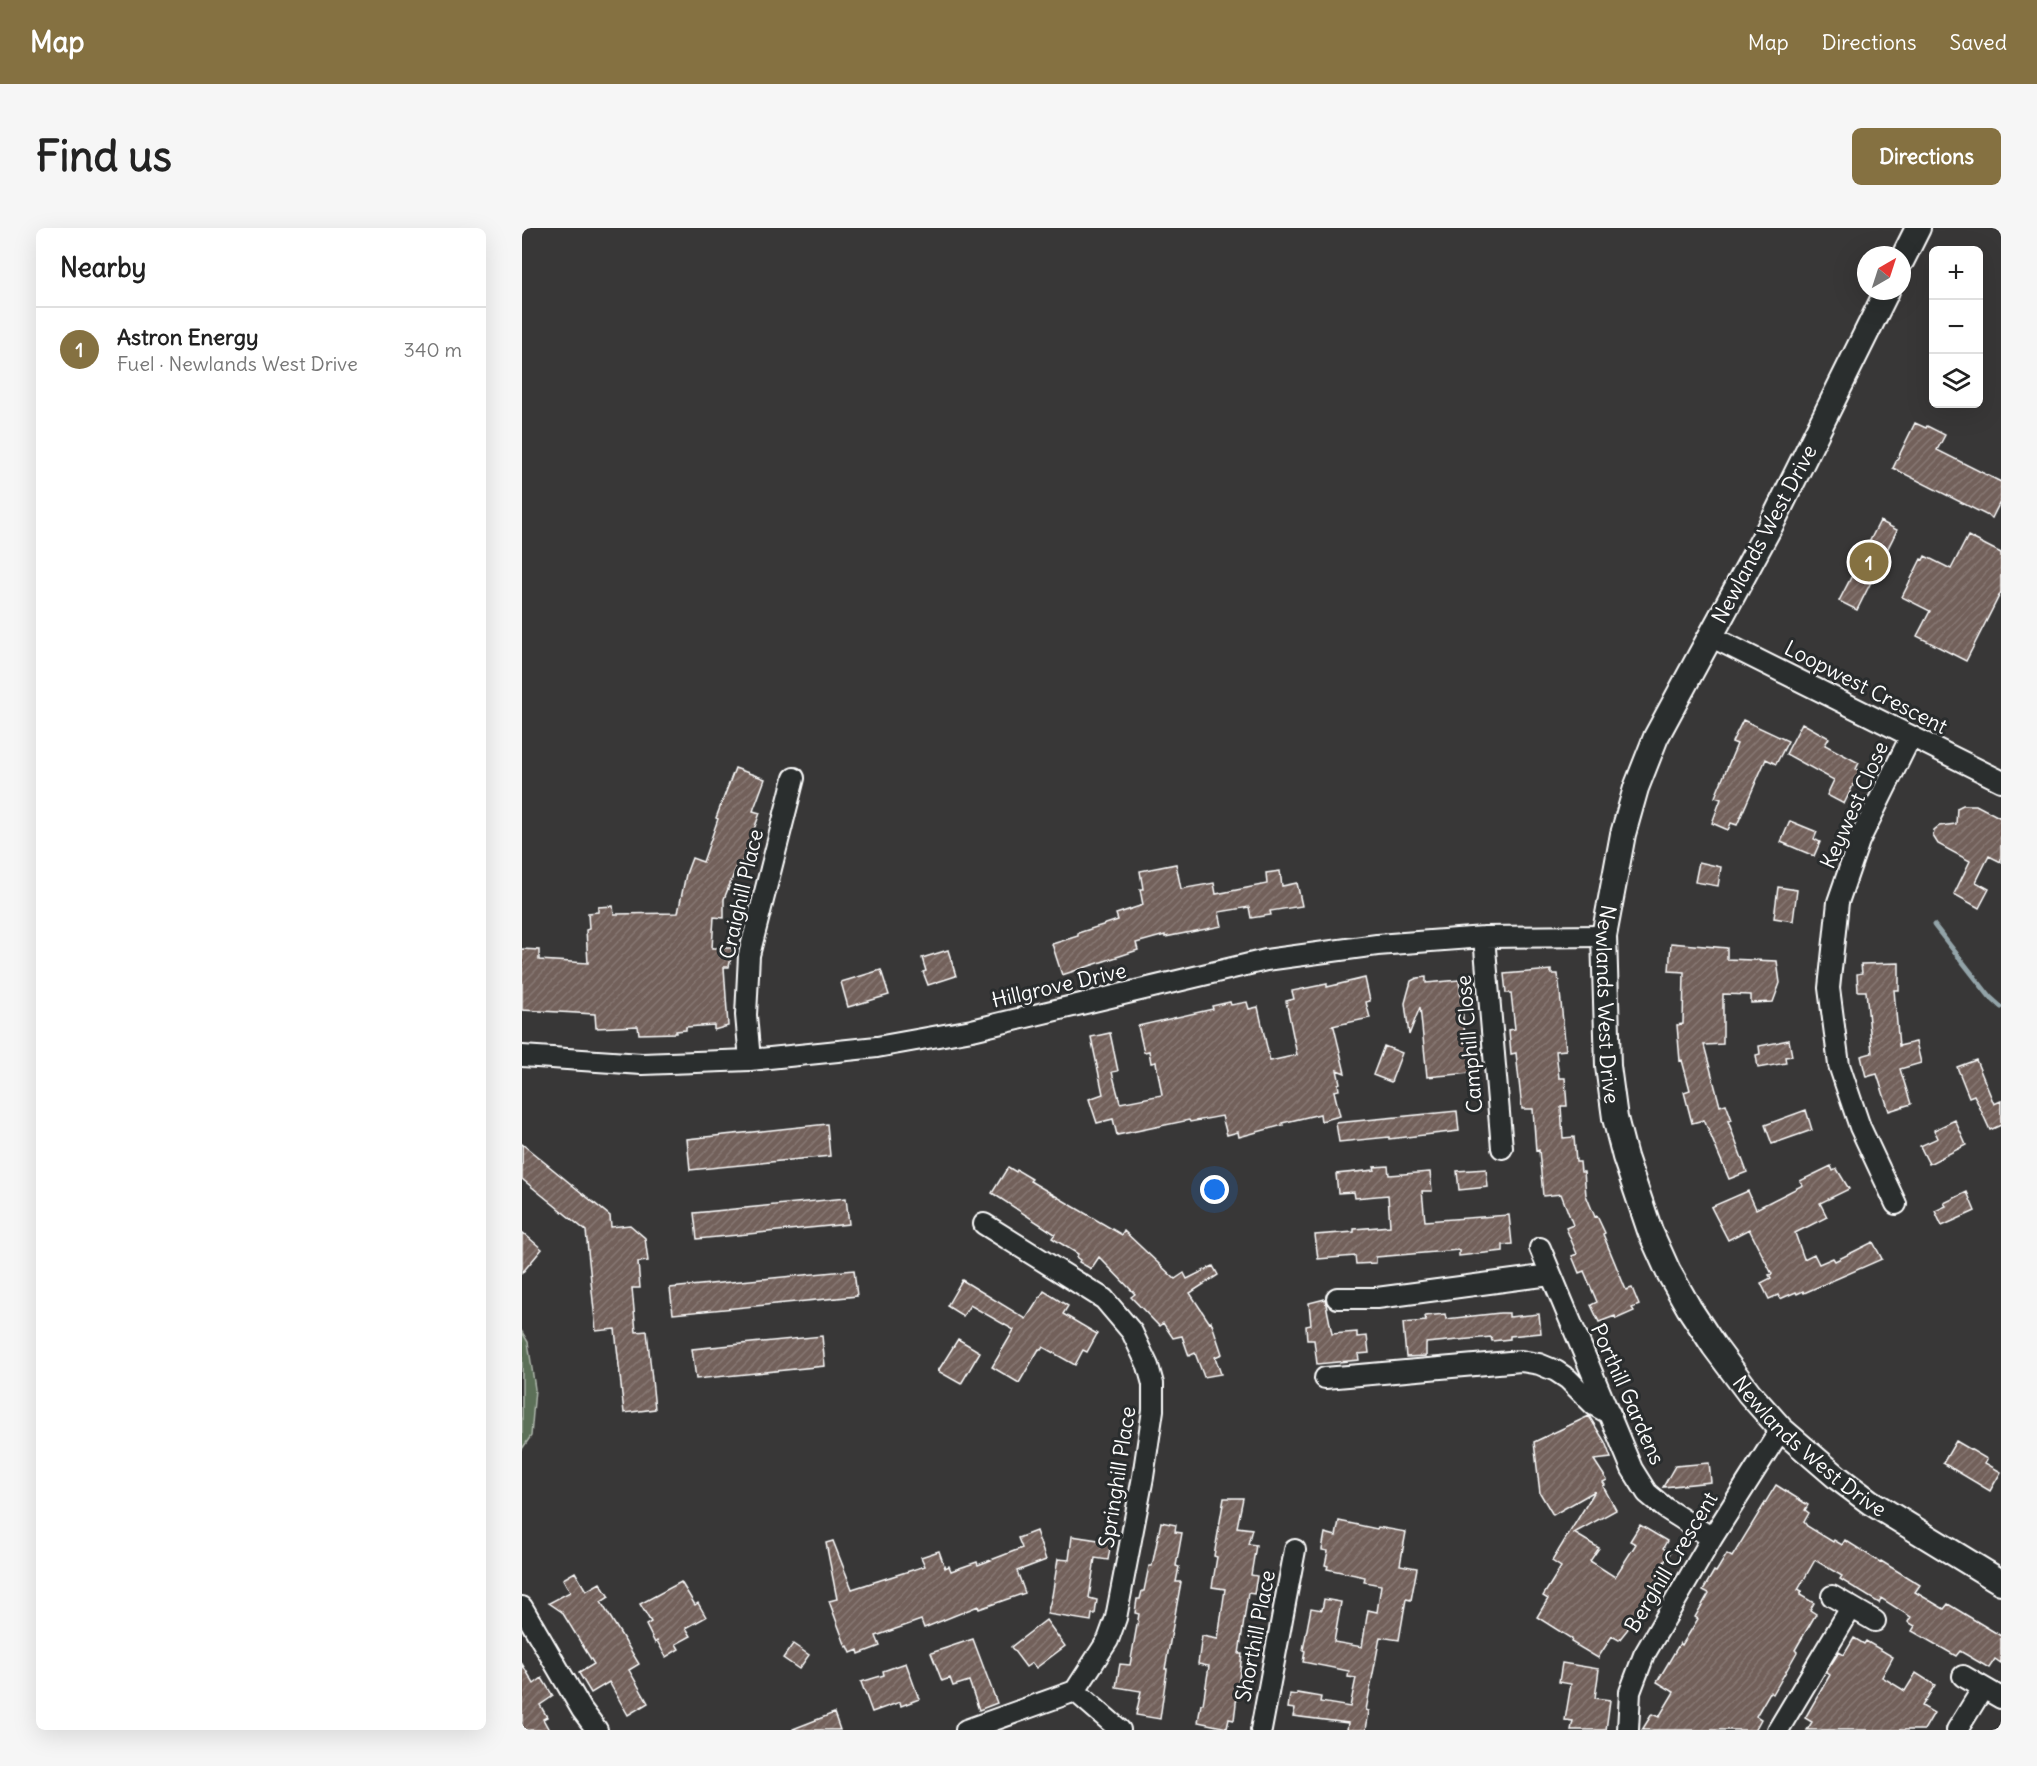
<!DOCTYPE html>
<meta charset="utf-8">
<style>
body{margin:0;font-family:Delius,sans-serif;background:#f6f6f6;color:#222}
.controls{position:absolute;right:18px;top:18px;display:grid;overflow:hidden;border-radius:9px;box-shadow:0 6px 24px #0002}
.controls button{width:54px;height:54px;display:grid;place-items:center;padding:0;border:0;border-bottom:2px solid #e0e0e0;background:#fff;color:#222;font:30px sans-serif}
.compass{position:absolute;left:1335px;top:18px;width:54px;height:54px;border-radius:50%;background:#fff;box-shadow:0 6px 24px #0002;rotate:39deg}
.you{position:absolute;left:693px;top:962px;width:21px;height:21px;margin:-15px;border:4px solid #fff;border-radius:50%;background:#1a73e8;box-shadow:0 0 0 9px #1a73e833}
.badge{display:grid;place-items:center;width:39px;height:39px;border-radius:50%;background:#857141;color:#fff;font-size:20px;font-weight:700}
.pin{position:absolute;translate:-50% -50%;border:3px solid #fff;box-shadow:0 2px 6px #0006}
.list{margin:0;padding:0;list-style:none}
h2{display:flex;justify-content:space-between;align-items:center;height:78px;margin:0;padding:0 24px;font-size:26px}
h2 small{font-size:20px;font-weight:400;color:#767676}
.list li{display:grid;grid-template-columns:39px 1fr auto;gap:18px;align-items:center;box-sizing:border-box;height:84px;padding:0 24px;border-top:2px solid #e0e0e0}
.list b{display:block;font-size:22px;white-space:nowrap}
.list p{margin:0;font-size:20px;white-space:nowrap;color:#767676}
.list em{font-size:20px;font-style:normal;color:#767676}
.icon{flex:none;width:33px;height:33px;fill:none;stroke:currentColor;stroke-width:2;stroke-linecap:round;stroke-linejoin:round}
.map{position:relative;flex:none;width:1479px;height:1502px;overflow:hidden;border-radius:9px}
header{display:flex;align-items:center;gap:36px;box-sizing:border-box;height:84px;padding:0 30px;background:#857141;color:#fff}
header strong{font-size:28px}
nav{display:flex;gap:33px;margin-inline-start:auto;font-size:21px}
.intro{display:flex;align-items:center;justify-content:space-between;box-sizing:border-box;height:144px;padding:0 36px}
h1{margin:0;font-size:42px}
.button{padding:15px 27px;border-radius:9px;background:#857141;color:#fff;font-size:21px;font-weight:700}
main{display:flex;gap:36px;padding:0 36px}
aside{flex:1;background:#fff;border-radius:9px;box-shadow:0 6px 24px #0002}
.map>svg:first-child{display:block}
.garden{fill:#5c6f59;stroke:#aeb7ac;stroke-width:1.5}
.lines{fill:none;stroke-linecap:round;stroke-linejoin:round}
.stream{stroke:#93a4a9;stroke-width:5}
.building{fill:url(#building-hatch);stroke:#fff;stroke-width:1.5}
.minor-casing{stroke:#fff;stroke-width:24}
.tertiary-casing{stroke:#fff;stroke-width:28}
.minor{stroke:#2a2d2e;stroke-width:20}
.tertiary{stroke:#2a2d2e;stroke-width:24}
.labels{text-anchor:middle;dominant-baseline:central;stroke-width:6;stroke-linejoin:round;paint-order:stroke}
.street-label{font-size:21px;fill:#fff;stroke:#2a2d2e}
</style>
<header>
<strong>Map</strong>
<nav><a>Map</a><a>Directions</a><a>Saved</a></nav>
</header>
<div class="intro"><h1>Find us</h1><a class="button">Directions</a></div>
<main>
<aside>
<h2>Nearby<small></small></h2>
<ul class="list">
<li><span class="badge">1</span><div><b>Astron Energy</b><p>Fuel · Newlands West Drive</p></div><em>340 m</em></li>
</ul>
</aside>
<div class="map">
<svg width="1479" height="1502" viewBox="0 0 1479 1502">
<defs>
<pattern id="building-hatch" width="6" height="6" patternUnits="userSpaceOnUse" patternTransform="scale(1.5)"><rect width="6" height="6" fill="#72605a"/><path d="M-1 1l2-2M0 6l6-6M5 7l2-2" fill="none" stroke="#877873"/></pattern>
</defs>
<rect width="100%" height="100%" fill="#383737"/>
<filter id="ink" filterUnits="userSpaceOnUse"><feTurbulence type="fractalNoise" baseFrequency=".0167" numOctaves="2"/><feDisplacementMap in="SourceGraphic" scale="12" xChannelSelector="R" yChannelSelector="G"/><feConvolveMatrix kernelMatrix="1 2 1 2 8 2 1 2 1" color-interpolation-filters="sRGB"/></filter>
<g filter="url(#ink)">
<path class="garden" d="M 0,1104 L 6,1114 L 13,1161 L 9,1208 L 0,1221 Z"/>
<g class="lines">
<path class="stream" d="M 1412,697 L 1468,769 L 1479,779"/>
</g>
<path class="building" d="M 1393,195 L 1404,200 L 1405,198 L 1423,207 L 1415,222 L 1479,254 L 1479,272 L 1470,290 L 1371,240 Z
M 1358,293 L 1375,302 L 1335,382 L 1317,373 Z
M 1446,308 L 1479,325 L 1479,364 L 1444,433 L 1395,408 L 1408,383 L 1380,369 L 1399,331 L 1401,332 L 1403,328 L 1429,341 Z
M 1221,492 L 1266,513 L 1254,536 L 1244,531 L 1215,597 L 1209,595 L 1206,602 L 1190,595 L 1199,571 L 1193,569 L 1215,516 L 1210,514 Z
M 1280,495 L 1307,510 L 1303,517 L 1337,535 L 1334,541 L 1338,543 L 1322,576 L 1305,567 L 1312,552 L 1264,526 Z
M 213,540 L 243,551 L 231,583 L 238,585 L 218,639 L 215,638 L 202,671 L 202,690 L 192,689 L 190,720 L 211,720 L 207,739 L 202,739 L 206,798 L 192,802 L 192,797 L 164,799 L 164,802 L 154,803 L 154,805 L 117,806 L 116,798 L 74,800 L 73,786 L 0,782 L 0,721 L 17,722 L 17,732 L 66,735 L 64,702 L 67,701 L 66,685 L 76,684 L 76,679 L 91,678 L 92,686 L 156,685 L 164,646 L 170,630 L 181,634 L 196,591 L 194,590 Z
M 1441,577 L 1454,577 L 1479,590 L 1479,634 L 1467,628 L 1454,654 L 1467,661 L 1457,680 L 1432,666 L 1448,633 L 1416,616 L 1411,608 L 1412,602 L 1417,598 L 1434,596 L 1435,580 Z
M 1268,593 L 1295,604 L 1292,611 L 1298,614 L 1292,628 L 1259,614 Z
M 1177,634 L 1199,639 L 1196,658 L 1173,654 Z
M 654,636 L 659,661 L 692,655 L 694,666 L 745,656 L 744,645 L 758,643 L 760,658 L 775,655 L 780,678 L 748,683 L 749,687 L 729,690 L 727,679 L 697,684 L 700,698 L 643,709 L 643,707 L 614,715 L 616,722 L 540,747 L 530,716 L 556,708 L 556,705 L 596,692 L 594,686 L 621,677 L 618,661 L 621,661 L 618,643 Z
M 1256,659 L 1275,662 L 1271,693 L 1252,690 Z
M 1149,715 L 1205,720 L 1205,731 L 1255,733 L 1258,755 L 1251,774 L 1229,775 L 1229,767 L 1201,766 L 1201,816 L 1182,817 L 1198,878 L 1204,876 L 1210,892 L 1206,893 L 1225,944 L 1207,951 L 1182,892 L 1170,895 L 1162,864 L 1168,862 L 1160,832 L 1158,833 L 1155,797 L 1161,796 L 1162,744 L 1147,743 Z
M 426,722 L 434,748 L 406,757 L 401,744 L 404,743 L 400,730 Z
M 1377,735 L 1377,762 L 1372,762 L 1377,818 L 1394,814 L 1399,835 L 1378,841 L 1389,876 L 1367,883 L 1355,846 L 1344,849 L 1339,828 L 1350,825 L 1344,763 L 1336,763 L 1335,746 L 1340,745 L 1339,736 Z
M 359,742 L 367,767 L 326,779 L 319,754 Z
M 1029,742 L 1029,746 L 1036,746 L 1044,822 L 1034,823 L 1037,850 L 1043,850 L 1045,878 L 1039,878 L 1041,910 L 1052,909 L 1054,934 L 1058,934 L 1059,944 L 1062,944 L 1064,967 L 1073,989 L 1075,988 L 1083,1005 L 1081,1006 L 1104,1062 L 1110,1060 L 1117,1077 L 1110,1080 L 1112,1083 L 1094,1091 L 1093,1088 L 1077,1094 L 1069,1077 L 1075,1074 L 1062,1043 L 1057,1045 L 1050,1028 L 1055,1026 L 1044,1000 L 1051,997 L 1039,966 L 1021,968 L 1017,922 L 1014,923 L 1011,881 L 1000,881 L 994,825 L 989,826 L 987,802 L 993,801 L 989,765 L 984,765 L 982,746 Z
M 904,749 L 904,755 L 937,752 L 943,808 L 948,808 L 951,840 L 948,840 L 948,845 L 905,849 L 898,779 L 887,807 L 883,775 L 889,753 L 895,750 Z
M 843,750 L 848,773 L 844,774 L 848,790 L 810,798 L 812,799 L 823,845 L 815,842 L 818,855 L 816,856 L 817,862 L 812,863 L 818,888 L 799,893 L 798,886 L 760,895 L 761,897 L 717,909 L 716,904 L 705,907 L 700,888 L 668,894 L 667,892 L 595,907 L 591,891 L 575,895 L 567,871 L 581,866 L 569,809 L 588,805 L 596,843 L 590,844 L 598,875 L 640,867 L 634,834 L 629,835 L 627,823 L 622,824 L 616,798 L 691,781 L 690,778 L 708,774 L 709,777 L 725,774 L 727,781 L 736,779 L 748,833 L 775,827 L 764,773 L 772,771 L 770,763 L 805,756 L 805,759 Z
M 1267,812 L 1270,828 L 1263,829 L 1264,835 L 1236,840 L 1234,827 L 1238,826 L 1237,818 Z
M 862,818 L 880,825 L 869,854 L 851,847 Z
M 1454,832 L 1472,876 L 1479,873 L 1479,897 L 1468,902 L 1452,867 L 1447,869 L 1435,839 Z
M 1284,882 L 1290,902 L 1250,916 L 1243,897 Z
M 935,883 L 937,903 L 867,911 L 867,909 L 817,914 L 814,895 Z
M 1433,892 L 1444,917 L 1407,936 L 1398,918 L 1416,910 L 1412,902 Z
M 305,896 L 308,928 L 168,942 L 165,911 Z
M 0,916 L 88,988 L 89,999 L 108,997 L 123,1010 L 126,1033 L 116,1034 L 118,1060 L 110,1060 L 114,1104 L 125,1103 L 133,1181 L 102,1185 L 93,1101 L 74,1103 L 64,1003 L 0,951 Z
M 866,938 L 867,947 L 908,944 L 910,963 L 900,963 L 903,993 L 987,987 L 990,1016 L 981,1017 L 981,1023 L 937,1028 L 937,1022 L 854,1029 L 854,1035 L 834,1036 L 833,1028 L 796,1031 L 793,1007 L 832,1004 L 832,1001 L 868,998 L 866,967 L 833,970 L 832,964 L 816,965 L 814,946 L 853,942 L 852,939 Z
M 1309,938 L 1311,943 L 1315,941 L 1327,961 L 1298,975 L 1305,989 L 1273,1005 L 1282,1031 L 1292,1026 L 1297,1036 L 1311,1030 L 1313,1033 L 1351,1014 L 1360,1031 L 1282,1065 L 1281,1063 L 1275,1066 L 1274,1064 L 1258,1071 L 1256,1067 L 1247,1071 L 1239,1055 L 1249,1050 L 1247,1047 L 1250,1046 L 1227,1001 L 1206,1012 L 1189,979 L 1226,963 L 1234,981 L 1281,957 L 1278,953 Z
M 486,939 L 494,944 L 495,942 L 510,951 L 508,953 L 600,1007 L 602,1003 L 653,1051 L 662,1045 L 665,1051 L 691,1038 L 696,1047 L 668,1065 L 687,1094 L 689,1093 L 700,1126 L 693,1129 L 699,1146 L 682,1149 L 673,1125 L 667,1128 L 660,1108 L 651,1110 L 641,1095 L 637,1098 L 609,1069 L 613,1066 L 577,1029 L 569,1041 L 557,1034 L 558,1032 L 554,1029 L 556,1026 L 530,1010 L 533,1006 L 470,965 Z
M 964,941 L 966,959 L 937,962 L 935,943 Z
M 1445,964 L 1453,983 L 1420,998 L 1413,983 L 1424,978 L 1422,975 Z
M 324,970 L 327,996 L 175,1011 L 172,985 Z
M 0,1004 L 20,1021 L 0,1045 Z
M 332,1042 L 335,1068 L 151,1086 L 148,1060 Z
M 440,1052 L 504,1091 L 522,1063 L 546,1078 L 541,1086 L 575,1106 L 565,1124 L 561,1122 L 553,1137 L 521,1119 L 519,1122 L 517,1121 L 497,1155 L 470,1139 L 492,1102 L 448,1077 L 441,1088 L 425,1078 Z
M 803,1071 L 810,1106 L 835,1104 L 835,1109 L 845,1108 L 847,1125 L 836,1126 L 837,1132 L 795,1136 L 792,1112 L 785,1112 L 784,1098 L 789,1097 L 787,1075 Z
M 978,1085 L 987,1085 L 987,1089 L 1017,1086 L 1019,1105 L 988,1108 L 988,1111 L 970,1113 L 969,1109 L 904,1115 L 904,1128 L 884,1129 L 881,1095 L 904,1093 L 903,1088 L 923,1086 L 924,1091 Z
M 300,1108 L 303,1138 L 174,1151 L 170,1121 Z
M 436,1111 L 458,1124 L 439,1156 L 416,1143 Z
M 1067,1188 L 1083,1214 L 1089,1230 L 1072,1232 L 1085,1252 L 1081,1254 L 1083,1257 L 1081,1258 L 1094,1282 L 1052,1305 L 1077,1320 L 1068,1333 L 1093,1349 L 1114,1316 L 1108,1313 L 1118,1297 L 1145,1313 L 1141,1320 L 1148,1325 L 1138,1341 L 1142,1344 L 1105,1402 L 1097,1412 L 1090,1408 L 1076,1430 L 1049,1414 L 1050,1411 L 1015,1389 L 1026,1371 L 1021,1368 L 1039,1339 L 1030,1333 L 1073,1263 L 1031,1287 L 1018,1265 L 1012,1214 Z
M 1434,1213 L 1465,1231 L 1463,1235 L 1479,1244 L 1468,1263 L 1421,1235 Z
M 1187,1235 L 1189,1254 L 1141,1259 L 1153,1238 Z
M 1254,1257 L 1286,1277 L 1283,1282 L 1287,1285 L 1282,1294 L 1285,1298 L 1311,1314 L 1312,1312 L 1320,1317 L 1323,1312 L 1358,1334 L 1359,1333 L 1398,1357 L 1393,1364 L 1422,1381 L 1426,1376 L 1479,1408 L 1479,1435 L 1473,1431 L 1467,1440 L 1438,1423 L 1434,1428 L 1390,1403 L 1393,1398 L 1386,1394 L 1389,1389 L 1359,1370 L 1357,1375 L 1318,1351 L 1320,1348 L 1293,1332 L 1276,1362 L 1280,1364 L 1278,1367 L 1292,1375 L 1288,1382 L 1294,1386 L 1273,1422 L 1275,1424 L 1251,1466 L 1248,1464 L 1234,1488 L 1239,1491 L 1233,1502 L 1120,1502 L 1130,1486 L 1137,1489 L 1152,1464 L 1135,1454 L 1158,1415 L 1160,1417 L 1176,1391 L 1173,1389 L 1187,1365 L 1181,1362 L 1192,1343 L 1194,1344 L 1205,1326 L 1210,1329 Z
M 702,1270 L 721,1270 L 715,1299 L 730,1301 L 726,1316 L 734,1317 L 729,1347 L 735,1348 L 732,1366 L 726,1365 L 717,1426 L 720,1426 L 712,1492 L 707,1491 L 705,1500 L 676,1494 L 679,1476 L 681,1476 L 687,1438 L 676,1436 L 680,1408 L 696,1411 L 703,1361 L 690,1359 L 695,1329 L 692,1328 Z
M 817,1293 L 855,1301 L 856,1299 L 884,1304 L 878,1337 L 895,1340 L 889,1372 L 884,1371 L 877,1412 L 858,1409 L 844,1482 L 847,1483 L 844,1502 L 825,1502 L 826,1495 L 771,1488 L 773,1481 L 766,1480 L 768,1466 L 775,1467 L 775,1465 L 799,1469 L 798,1474 L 828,1479 L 834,1450 L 826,1449 L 827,1443 L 781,1434 L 783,1423 L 781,1422 L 789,1380 L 800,1382 L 802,1371 L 819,1374 L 812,1414 L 840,1419 L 846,1382 L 855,1384 L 859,1357 L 842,1354 L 843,1349 L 805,1341 L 806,1338 L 803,1337 L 806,1323 L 800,1322 L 803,1305 L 814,1308 Z
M 639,1294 L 654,1297 L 653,1304 L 660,1305 L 654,1338 L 657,1339 L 654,1354 L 659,1354 L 643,1441 L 645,1441 L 638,1491 L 614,1487 L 619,1463 L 594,1459 L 598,1436 L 608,1437 L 617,1386 L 613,1385 L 615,1371 L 618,1371 L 620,1363 L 622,1363 L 627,1338 L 630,1338 Z
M 514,1303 L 524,1332 L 495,1343 L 503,1365 L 457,1381 L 456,1378 L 402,1400 L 399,1392 L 354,1408 L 358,1418 L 337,1426 L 336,1422 L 329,1425 L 326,1418 L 324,1419 L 307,1373 L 315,1371 L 304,1315 L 311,1313 L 330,1361 L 403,1338 L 399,1329 L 417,1323 L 423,1340 L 427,1338 L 429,1343 L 455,1334 L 456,1337 L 500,1320 L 496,1310 Z
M 550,1308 L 589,1314 L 586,1332 L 573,1330 L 567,1370 L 575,1372 L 573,1386 L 570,1386 L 569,1393 L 525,1386 L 530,1368 L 536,1331 L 547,1332 Z
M 53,1344 L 64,1363 L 78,1355 L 87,1369 L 79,1374 L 117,1436 L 107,1442 L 126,1475 L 106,1487 L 87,1454 L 69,1465 L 57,1445 L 72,1436 L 40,1384 L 27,1375 L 48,1364 L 41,1351 Z
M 159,1354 L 173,1377 L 176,1375 L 184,1389 L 164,1400 L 169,1408 L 154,1416 L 157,1421 L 144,1429 L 135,1413 L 133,1415 L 124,1397 L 129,1394 L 118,1376 Z
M 524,1392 L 543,1418 L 514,1440 L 510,1435 L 504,1439 L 489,1419 Z
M 1332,1410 L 1342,1416 L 1344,1413 L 1371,1429 L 1360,1449 L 1383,1463 L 1394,1445 L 1413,1457 L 1400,1478 L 1412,1485 L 1402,1502 L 1285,1502 L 1290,1494 L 1283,1490 L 1308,1447 L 1304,1444 L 1317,1424 L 1322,1427 Z
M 451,1411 L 475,1475 L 457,1482 L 447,1453 L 431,1458 L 428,1450 L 420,1453 L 409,1425 Z
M 271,1416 L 287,1427 L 277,1441 L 261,1430 Z
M 384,1435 L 397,1471 L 379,1478 L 378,1474 L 350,1484 L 339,1454 L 362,1447 L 361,1443 Z
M 1040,1435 L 1077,1441 L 1073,1470 L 1088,1472 L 1084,1502 L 1049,1502 L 1051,1493 L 1043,1492 L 1049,1456 L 1037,1454 Z
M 0,1436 L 12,1456 L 20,1450 L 31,1468 L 18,1477 L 25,1489 L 21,1491 L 27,1502 L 0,1502 Z
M 312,1485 L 318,1502 L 271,1502 L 271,1501 Z"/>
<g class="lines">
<g class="minor-casing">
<path id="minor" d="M 1188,408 L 1479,553
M 962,709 L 980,920
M 0,828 L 120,836 L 228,832 L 355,819 L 450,802 L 744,732 L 855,717 L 962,709 L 1082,708
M 228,832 L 224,787 L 227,727 L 272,550
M 1374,976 L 1338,899 L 1317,837 L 1307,760 L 1316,674 L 1337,613 L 1389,508
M 1018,1020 L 1110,1241 L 1125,1265 L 1143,1280 L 1190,1310
M 815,1070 L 855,1070 L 1028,1047
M 803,1150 L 999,1133 L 1017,1136 L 1034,1143 L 1046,1151 L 1072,1177 L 1088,1186
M 1310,1368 L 1353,1393
M 0,1379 L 60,1482 L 75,1502
M 1441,1448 L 1479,1470
M 553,1463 L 598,1502
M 444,1502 L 553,1463 L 586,1412 L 594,1390 L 621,1249 L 631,1182 L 631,1156 L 626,1138 L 610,1104 L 582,1071 L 462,996
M 739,1502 L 773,1322
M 1106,1502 L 1108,1464 L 1122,1427 L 1190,1310 L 1259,1201
M 1256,1502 L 1329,1380
M 1435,1502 L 1461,1460"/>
</g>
<g class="tertiary-casing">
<g id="tertiary">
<path d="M 1380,32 L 1396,0"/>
<path id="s1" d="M 1365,63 L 1252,291 L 1134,509 L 1114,560 L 1101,606 L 1082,708 L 1086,838 L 1093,890 L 1103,929 L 1128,1003 L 1146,1043 L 1167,1080 L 1192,1118 L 1227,1165 L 1259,1201 L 1316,1250 L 1348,1274 L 1479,1354"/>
</g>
</g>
<use href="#minor" class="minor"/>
<use href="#tertiary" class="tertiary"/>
</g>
</g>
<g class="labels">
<g class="street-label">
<text transform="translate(1242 306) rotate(-62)">Newlands West Drive</text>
<text transform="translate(1344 459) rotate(27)">Loopwest Crescent</text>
<text transform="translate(1332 577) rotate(-66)">Keywest Close</text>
<text transform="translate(219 666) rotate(-77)">Craighill Place</text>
<text transform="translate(537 757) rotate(-13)">Hillgrove Drive</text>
<text stroke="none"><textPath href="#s1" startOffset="777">Newlands West Drive</textPath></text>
<text transform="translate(947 816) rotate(-95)">Camphill Close</text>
<text transform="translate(1106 1166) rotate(66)">Porthill Gardens</text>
<text stroke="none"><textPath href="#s1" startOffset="1281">Newlands West Drive</textPath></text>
<text transform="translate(595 1249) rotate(-81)">Springhill Place</text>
<text transform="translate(1149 1334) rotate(-59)">Berghill Crescent</text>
<text transform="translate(733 1408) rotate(-79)">Shorthill Place</text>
</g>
</g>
</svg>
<div class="controls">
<button>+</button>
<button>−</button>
<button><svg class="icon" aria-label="layers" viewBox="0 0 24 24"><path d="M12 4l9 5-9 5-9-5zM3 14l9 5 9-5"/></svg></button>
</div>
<svg class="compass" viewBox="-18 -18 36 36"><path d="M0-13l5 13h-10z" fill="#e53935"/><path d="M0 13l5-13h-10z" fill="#767676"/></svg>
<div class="you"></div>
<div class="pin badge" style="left:1347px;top:334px">1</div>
</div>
</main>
